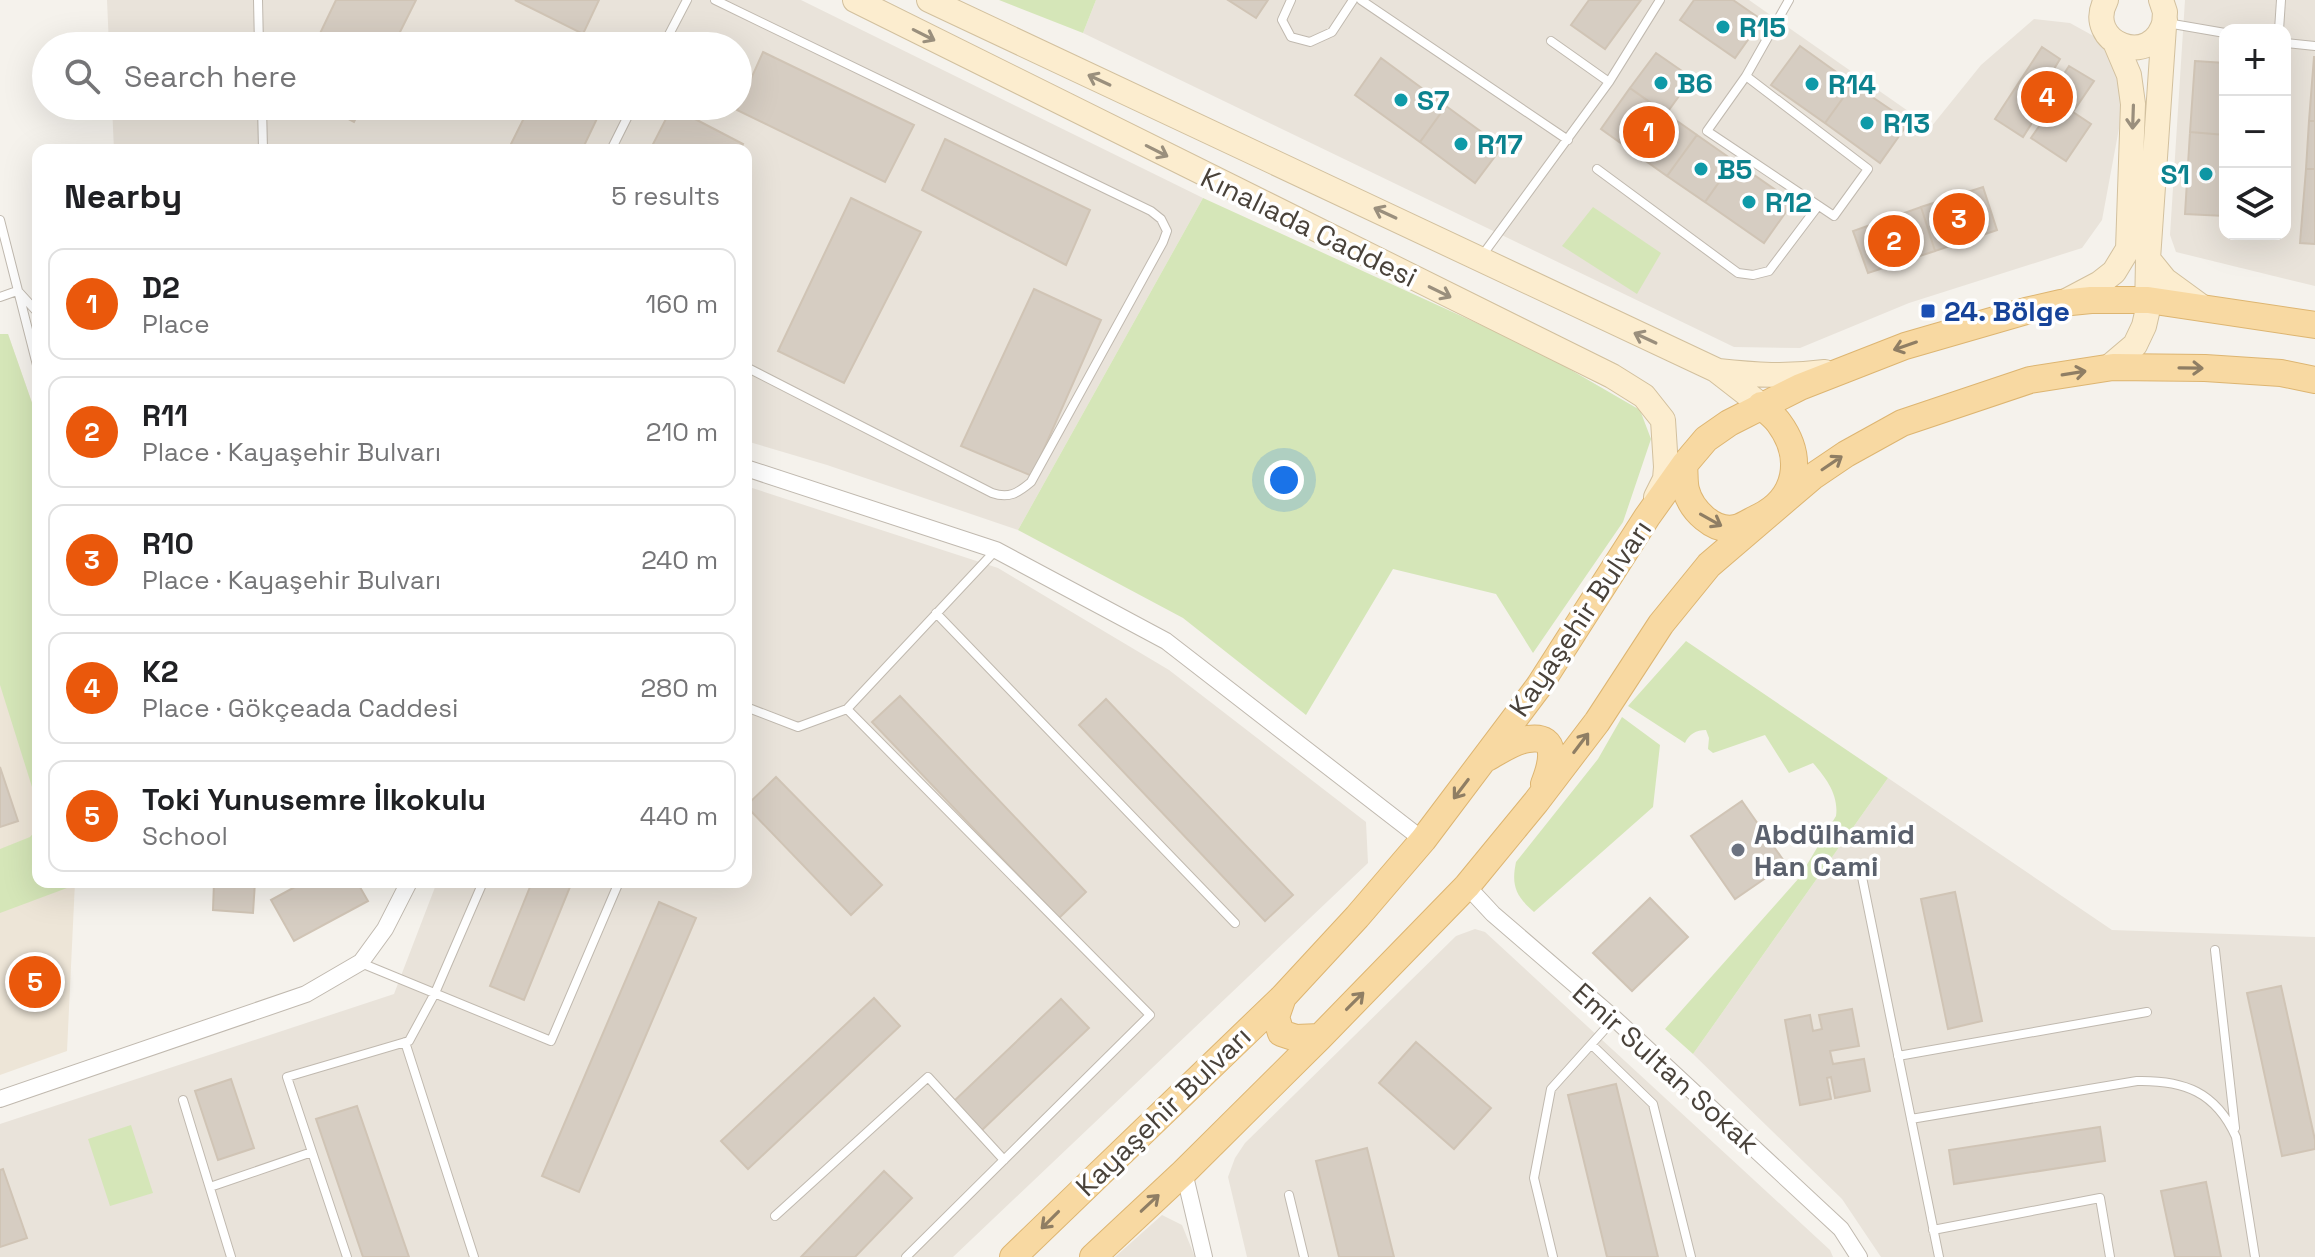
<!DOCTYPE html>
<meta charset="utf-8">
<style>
body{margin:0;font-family:"Space Grotesk",sans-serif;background:#f6f6f6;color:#202124}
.controls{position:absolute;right:24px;top:24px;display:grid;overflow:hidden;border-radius:16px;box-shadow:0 8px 32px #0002}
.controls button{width:72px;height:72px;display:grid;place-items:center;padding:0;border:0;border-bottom:2px solid #e0e0e0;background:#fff;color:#202124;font:40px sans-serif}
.you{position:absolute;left:1284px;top:480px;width:28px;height:28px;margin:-20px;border:6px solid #fff;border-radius:50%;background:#1a73e8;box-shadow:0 0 0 12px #1a73e833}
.badge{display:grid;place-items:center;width:52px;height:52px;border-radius:50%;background:#ea580c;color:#fff;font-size:26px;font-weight:700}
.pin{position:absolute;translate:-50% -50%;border:4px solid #fff;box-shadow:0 2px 8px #0006}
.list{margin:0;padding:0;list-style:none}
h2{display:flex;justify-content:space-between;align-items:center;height:104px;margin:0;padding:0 32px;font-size:34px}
h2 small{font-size:26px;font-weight:400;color:#757577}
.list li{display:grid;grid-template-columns:52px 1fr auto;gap:24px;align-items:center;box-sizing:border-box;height:112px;margin:0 16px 16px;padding:0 16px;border:2px solid #e0e0e0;border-radius:16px}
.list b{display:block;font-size:30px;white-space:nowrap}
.list p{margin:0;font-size:26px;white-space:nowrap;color:#757577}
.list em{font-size:26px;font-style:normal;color:#757577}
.icon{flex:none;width:44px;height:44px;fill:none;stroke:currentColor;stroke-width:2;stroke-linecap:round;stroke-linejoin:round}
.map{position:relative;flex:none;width:2315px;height:1257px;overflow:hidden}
.search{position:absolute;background:#fff;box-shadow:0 8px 32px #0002;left:32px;top:32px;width:720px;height:88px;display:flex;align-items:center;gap:20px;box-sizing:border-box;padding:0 28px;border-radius:44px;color:#757577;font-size:30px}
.panel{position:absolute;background:#fff;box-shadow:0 8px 32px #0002;left:32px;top:144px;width:720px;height:744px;border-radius:16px}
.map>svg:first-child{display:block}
.residential{fill:#e9e3da;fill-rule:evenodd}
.education{fill:#ede5d7}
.green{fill:#d5e6b8}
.building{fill:#d6cdc2;stroke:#d0c4b5;stroke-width:2}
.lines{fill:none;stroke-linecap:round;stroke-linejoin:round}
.lane-casing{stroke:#c0b9af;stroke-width:10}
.street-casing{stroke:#c0b9af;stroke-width:18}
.secondary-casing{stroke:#d2c09e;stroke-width:26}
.primary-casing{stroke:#ddb571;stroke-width:28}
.lane{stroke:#fff;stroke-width:8}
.street{stroke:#fff;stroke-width:16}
.secondary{stroke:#fcedcf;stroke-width:24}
.primary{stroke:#f8d9a2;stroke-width:26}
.oneway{stroke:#9a8f7d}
.oneway2{stroke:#8f7e64}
.culture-dot{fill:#0f9aa8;stroke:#fff;stroke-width:3}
.transit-dot{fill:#1a4fb4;stroke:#fff;stroke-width:3}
.worship-dot{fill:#6b7280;stroke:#fff;stroke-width:3}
.labels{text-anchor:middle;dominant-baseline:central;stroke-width:7;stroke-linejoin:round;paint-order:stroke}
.culture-label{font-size:28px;font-weight:bold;fill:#0d838f;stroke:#fff;text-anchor:start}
.street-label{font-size:28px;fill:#49423a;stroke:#fff}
.transit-label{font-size:28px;font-weight:bold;fill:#164399;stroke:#fff;text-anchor:start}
.worship-label{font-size:28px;font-weight:bold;fill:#5b616d;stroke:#fff;text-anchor:start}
</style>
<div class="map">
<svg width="2315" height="1257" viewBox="0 0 2315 1257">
<rect width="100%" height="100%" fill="#f5f2ec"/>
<path class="residential" d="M 107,0 L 801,0 L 1203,198 L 1018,530 L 827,465 L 746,441 L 746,150 L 114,150 L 112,106 L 738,106 L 738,46 L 109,46 Z
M 1096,0 L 1749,0 L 1931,127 L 1981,65 L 2034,19 L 2070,23 L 2099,39 L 2120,68 L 2125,96 L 2102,220 L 2082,248 L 1909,303 L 1800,348 L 1734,347 L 1083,33 Z
M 2185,0 L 2315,0 L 2315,286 L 2176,252 L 2170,235 ZM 2225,30 L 2285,30 L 2285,234 L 2225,234 Z
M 746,486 L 998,568 L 1169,670 L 1366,822 L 1368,863 L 953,1257 L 0,1257 L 0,1124 L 394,994 L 437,882 L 746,882 Z
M 1888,778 L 2112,930 L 2315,937 L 2315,1257 L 1881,1257 L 1842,1199 L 1693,1054 Z
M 1475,929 L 1485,932 L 1830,1250 L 1833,1257 L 1247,1257 L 1228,1177 L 1235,1158 L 1245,1143 L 1456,936 Z
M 1162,1215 L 1182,1225 L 1195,1257 L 1115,1257 Z"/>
<path class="education" d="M 0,334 L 8,334 L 38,420 L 38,882 L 75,882 L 67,1051 L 0,1075 Z"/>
<path class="green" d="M 999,0 L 1096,0 L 1083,33 Z
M 1203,198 L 1540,352 L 1640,410 L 1651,439 L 1623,522 L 1533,653 L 1496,594 L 1393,569 L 1306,715 L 1183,618 L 1018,530 Z
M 1593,207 L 1661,253 L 1637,294 L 1562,246 Z
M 0,334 L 8,334 L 38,420 L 38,806 L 0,685 Z
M 1686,641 L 1888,778 L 1693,1054 L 1665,1029 L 1799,878 L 1836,816 C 1839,795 1826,778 1813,763 L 1789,773 L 1765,735 L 1713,753 L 1708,749 L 1709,738 L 1706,730 C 1696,730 1689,734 1685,743 L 1628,706 Z
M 1622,717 L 1660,745 L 1653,807 L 1534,912 C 1516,896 1511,886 1516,862 L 1598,759 Z
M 38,828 L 38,882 L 75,882 L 75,885 L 0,913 L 0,849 L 30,837 Z
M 131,1125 L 153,1193 L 110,1206 L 88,1139 Z"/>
<path class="building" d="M 336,0 L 416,0 L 393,46 L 314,46 Z
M 515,0 L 599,0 L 583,34 Z
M 1228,0 L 1268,0 L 1256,18 Z
M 1589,0 L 1641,0 L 1605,49 L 1571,25 Z
M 1694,0 L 1733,0 L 1762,20 L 1735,58 L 1680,20 Z
M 1800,46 L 1853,84 L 1825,123 L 1771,85 Z
M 2042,47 L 2060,59 L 2051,74 L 2060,80 L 2069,66 L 2094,81 L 2073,112 L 2091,124 L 2066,161 L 2031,138 L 2042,122 L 2035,118 L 2023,137 L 1995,119 Z
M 763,52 L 914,125 L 885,182 L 737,110 Z
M 1656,53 L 1692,78 L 1666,114 L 1630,88 Z
M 2314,57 L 2315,57 L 2315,121 L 2309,121 Z
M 1381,58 L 1446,106 L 1420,142 L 1355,95 Z
M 2195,61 L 2225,63 L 2225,135 L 2190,132 Z
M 1853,84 L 1909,122 L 1880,163 L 1825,123 Z
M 1630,88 L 1697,135 L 1667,176 L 1601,129 Z
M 323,106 L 362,106 L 354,122 Z
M 530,106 L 603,106 L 582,150 L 508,150 Z
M 1446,106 L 1502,147 L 1475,183 L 1420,142 Z
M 672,107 L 743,144 L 740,150 L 650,150 Z
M 2309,121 L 2315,121 L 2315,169 L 2306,169 Z
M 2190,132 L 2225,135 L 2225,216 L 2185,214 Z
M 1697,135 L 1734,161 L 1705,202 L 1667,176 Z
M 945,139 L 1090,210 L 1066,265 L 922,190 Z
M 1734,161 L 1793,202 L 1764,243 L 1705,202 Z
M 2306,169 L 2315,169 L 2315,244 L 2300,243 Z
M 1983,187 L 1997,230 L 1935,251 L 1921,207 Z
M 851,198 L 921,232 L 844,383 L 778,351 Z
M 1921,207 L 1935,251 L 1868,273 L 1853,231 Z
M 1034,289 L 1101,320 L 1032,476 L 961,446 Z
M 900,696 L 1086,892 L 1059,918 L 872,722 Z
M 1106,699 L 1293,895 L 1265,921 L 1079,725 Z
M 0,767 L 18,821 L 0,827 Z
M 776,777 L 882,885 L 851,915 L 746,806 Z
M 1742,801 L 1786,864 L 1735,899 L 1691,836 Z
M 214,882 L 255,882 L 253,913 L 213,910 Z
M 304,882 L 357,882 L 368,901 L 294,941 L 271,900 Z
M 532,882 L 572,882 L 524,1000 L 490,986 Z
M 1955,892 L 1982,1021 L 1948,1029 L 1921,899 Z
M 1650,898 L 1688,937 L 1632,991 L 1593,953 Z
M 659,902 L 696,918 L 579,1192 L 542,1176 Z
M 2281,986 L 2315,1140 L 2315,1149 L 2282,1156 L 2247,993 Z
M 874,998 L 900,1026 L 748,1169 L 721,1141 Z
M 1061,999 L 1089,1028 L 981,1131 L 953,1102 Z
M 1852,1009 L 1859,1046 L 1830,1051 L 1833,1064 L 1864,1059 L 1870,1091 L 1835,1098 L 1831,1077 L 1827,1078 L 1831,1099 L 1800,1105 L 1785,1020 L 1810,1015 L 1813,1031 L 1822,1029 L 1819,1015 Z
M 1416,1042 L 1491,1108 L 1454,1149 L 1379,1083 Z
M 231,1079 L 254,1148 L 218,1160 L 195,1091 Z
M 1616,1084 L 1658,1257 L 1607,1257 L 1568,1095 Z
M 357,1106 L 409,1257 L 363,1257 L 316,1119 Z
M 2100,1127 L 2105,1161 L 1954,1184 L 1949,1150 Z
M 1367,1148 L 1394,1257 L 1339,1257 L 1316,1161 Z
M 3,1169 L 27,1238 L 0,1247 L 0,1170 Z
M 884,1171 L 912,1198 L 855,1257 L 801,1257 Z
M 2206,1182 L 2221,1257 L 2175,1257 L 2161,1191 Z"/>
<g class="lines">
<g class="lane-casing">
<path id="lane" d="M 258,0 L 259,46
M 715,0 L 1151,211 L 1161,219 L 1167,231 L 1163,242 L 1031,482 C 1018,493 1009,499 992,493 L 746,367
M 1291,0 L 1282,20 L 1291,37 L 1310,42 L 1332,32 L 1353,0
M 1361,0 L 1568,140
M 2167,23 L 2225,33
M 2279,30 L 2281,0
M 1551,41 L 1609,82
M 2285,43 L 2315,46
M 663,46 L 687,0
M 1746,76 L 1868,169 L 1834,216 L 1707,131 L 1746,76 L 1789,0
M 262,106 L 263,150
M 611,150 L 633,106
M 1597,169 L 1738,273 L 1753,275 L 1769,271 L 1818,206
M 0,220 L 38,369
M 1481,257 L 1609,82 L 1660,0
M 18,291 L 38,313
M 0,297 L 17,291
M 936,613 L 1235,923
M 746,707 L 798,727 L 847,709 L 1150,1015 L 906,1257
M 847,709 L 995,551
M 1861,872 L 1939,1257
M 2215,950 L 2235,1128
M 361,963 L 551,1041 L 619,882
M 405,1042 L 474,1257
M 1592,1045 L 1653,1104 L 1691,1257
M 1898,1056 L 2147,1012
M 183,1100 L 231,1257
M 1911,1119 L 2137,1081 C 2184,1080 2216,1092 2236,1137 L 2255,1257
M 210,1187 L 312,1152
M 1289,1195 L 1304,1257
M 775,1216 L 928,1077 L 1004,1160
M 1933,1230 L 2100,1198 L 2110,1257
M 347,1257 L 287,1077 L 409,1041 L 435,993 L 483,882
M 1553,1257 L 1534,1178 L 1551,1089 L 1614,1019"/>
</g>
<g class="street-casing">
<path id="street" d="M 746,468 L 996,550 L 1166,641 L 1423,840
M 1467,886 L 1493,914 L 1615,1019 L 1841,1229 L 1859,1257
M 0,1099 L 306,994 L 361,962 L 385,929 L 409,882
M 1184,1172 L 1204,1257"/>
</g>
<g class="secondary-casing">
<path id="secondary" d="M 855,0 L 1612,376 L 1644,396 L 1663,420 L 1666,467 L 1665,479 L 1656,497
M 929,0 L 1716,370 L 1761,405
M 2106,0 C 2083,43 2153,71 2165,20
M 2148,259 L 2165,280 L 2202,307
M 2066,301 L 2100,283 L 2114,272 L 2128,249 L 2133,104 L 2129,75 L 2115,42
M 2109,367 L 2135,345 L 2144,326 L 2147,313 L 2148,259 L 2165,12 L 2161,0
M 1718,371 C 1755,375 1788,377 1825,372"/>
</g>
<g class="primary-casing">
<path id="primary" d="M 1684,465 C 1685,473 1684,482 1686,490 C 1691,510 1714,533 1736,528 C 1744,526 1752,520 1759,517 C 1798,498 1804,457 1779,423 C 1774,416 1766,411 1761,405
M 1487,758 C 1500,751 1513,741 1528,739 C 1561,734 1551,766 1544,784
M 1283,997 L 1276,1017 L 1281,1033 L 1296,1038 L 1320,1037
M 1013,1257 L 1283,997 L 1357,917 L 1423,840 L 1539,686 L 1647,517 L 1684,465 L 1706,439 L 1729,423 L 1800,387 L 1905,346 L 2026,311 L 2061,303 L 2091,300 L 2148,300 L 2315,325
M 1093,1257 L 1184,1172 L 1320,1037 L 1467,886 L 1536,802 L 1597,722 L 1661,624 L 1709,565 L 1812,477 L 1846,454 L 1902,423 L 2030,380 L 2113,367 L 2205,368 L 2281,373 L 2315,380"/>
</g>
<use href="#lane" class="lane"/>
<use href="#street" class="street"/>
<use href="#secondary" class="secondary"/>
<use href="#primary" class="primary"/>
</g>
<defs><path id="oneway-shaft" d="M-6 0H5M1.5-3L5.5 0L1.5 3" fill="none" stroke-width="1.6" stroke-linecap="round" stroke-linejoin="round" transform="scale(2)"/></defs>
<g class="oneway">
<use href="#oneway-shaft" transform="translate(924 35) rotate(27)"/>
<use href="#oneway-shaft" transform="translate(1099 80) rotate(-155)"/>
<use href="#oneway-shaft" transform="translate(2133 117) rotate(92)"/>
<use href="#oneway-shaft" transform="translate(1157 151) rotate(27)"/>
<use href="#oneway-shaft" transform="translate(1385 213) rotate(-155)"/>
<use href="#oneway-shaft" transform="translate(1440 292) rotate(26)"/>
<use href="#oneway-shaft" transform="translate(1645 338) rotate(-155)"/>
</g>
<g class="oneway2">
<use href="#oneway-shaft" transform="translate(1905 346) rotate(161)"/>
<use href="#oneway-shaft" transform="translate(2191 368) rotate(1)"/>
<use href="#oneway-shaft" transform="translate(2074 373) rotate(-9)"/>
<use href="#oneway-shaft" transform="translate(1832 463) rotate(-34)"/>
<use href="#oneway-shaft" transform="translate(1711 520) rotate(29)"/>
<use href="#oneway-shaft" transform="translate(1581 743) rotate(-53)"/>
<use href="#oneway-shaft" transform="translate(1461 789) rotate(127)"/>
<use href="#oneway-shaft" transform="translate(1355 1001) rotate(-45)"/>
<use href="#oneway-shaft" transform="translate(1150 1203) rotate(-43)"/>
<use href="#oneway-shaft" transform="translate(1050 1220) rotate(135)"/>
</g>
<g class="culture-dot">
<circle cx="1723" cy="27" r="8"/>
<circle cx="1661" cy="83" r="8"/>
<circle cx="1812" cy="84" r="8"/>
<circle cx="1401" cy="100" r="8"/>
<circle cx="1867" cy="123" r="8"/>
<circle cx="1461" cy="144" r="8"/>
<circle cx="1701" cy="169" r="8"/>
<circle cx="2206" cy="174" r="8"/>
<circle cx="1749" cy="202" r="8"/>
</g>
<rect class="transit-dot" x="1920" y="303" width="16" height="16" rx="4"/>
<circle class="worship-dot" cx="1738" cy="850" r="8"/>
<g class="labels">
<g class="culture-label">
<text x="1739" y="27">R15</text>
<text x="1677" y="83">B6</text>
<text x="1828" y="84">R14</text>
<text x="1417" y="100">S7</text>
<text x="1883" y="123">R13</text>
<text x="1477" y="144">R17</text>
<text x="1717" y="169">B5</text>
<text x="2190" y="174" text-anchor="end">S1</text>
<text x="1765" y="202">R12</text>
</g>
<g class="street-label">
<text transform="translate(1309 227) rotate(26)">Kınalıada Caddesi</text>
<text transform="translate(1580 618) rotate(-56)">Kayaşehir Bulvarı</text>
<text transform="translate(1666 1068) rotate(42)">Emir Sultan Sokak</text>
<text transform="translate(1163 1111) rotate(-44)">Kayaşehir Bulvarı</text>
</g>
<g class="transit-label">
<text x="1944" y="311">24. Bölge</text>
</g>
<g class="worship-label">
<text x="1754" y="834">Abdülhamid<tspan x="1754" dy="32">Han Cami</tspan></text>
</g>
</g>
</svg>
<div class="controls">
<button>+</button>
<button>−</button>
<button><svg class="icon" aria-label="layers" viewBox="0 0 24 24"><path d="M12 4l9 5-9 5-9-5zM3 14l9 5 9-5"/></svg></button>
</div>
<div class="you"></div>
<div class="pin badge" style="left:1649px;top:132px">1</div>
<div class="pin badge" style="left:1894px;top:241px">2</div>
<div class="pin badge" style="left:1959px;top:219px">3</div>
<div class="pin badge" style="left:2047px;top:97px">4</div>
<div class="pin badge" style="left:35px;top:982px">5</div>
<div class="search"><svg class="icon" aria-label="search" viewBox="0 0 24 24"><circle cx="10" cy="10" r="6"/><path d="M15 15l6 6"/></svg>Search here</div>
<section class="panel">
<h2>Nearby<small>5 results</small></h2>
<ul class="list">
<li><span class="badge">1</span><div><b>D2</b><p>Place</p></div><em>160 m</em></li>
<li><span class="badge">2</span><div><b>R11</b><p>Place · Kayaşehir Bulvarı</p></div><em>210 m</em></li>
<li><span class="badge">3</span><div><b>R10</b><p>Place · Kayaşehir Bulvarı</p></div><em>240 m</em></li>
<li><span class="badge">4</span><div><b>K2</b><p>Place · Gökçeada Caddesi</p></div><em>280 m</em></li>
<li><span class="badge">5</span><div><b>Toki Yunusemre İlkokulu</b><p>School</p></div><em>440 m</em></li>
</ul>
</section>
</div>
